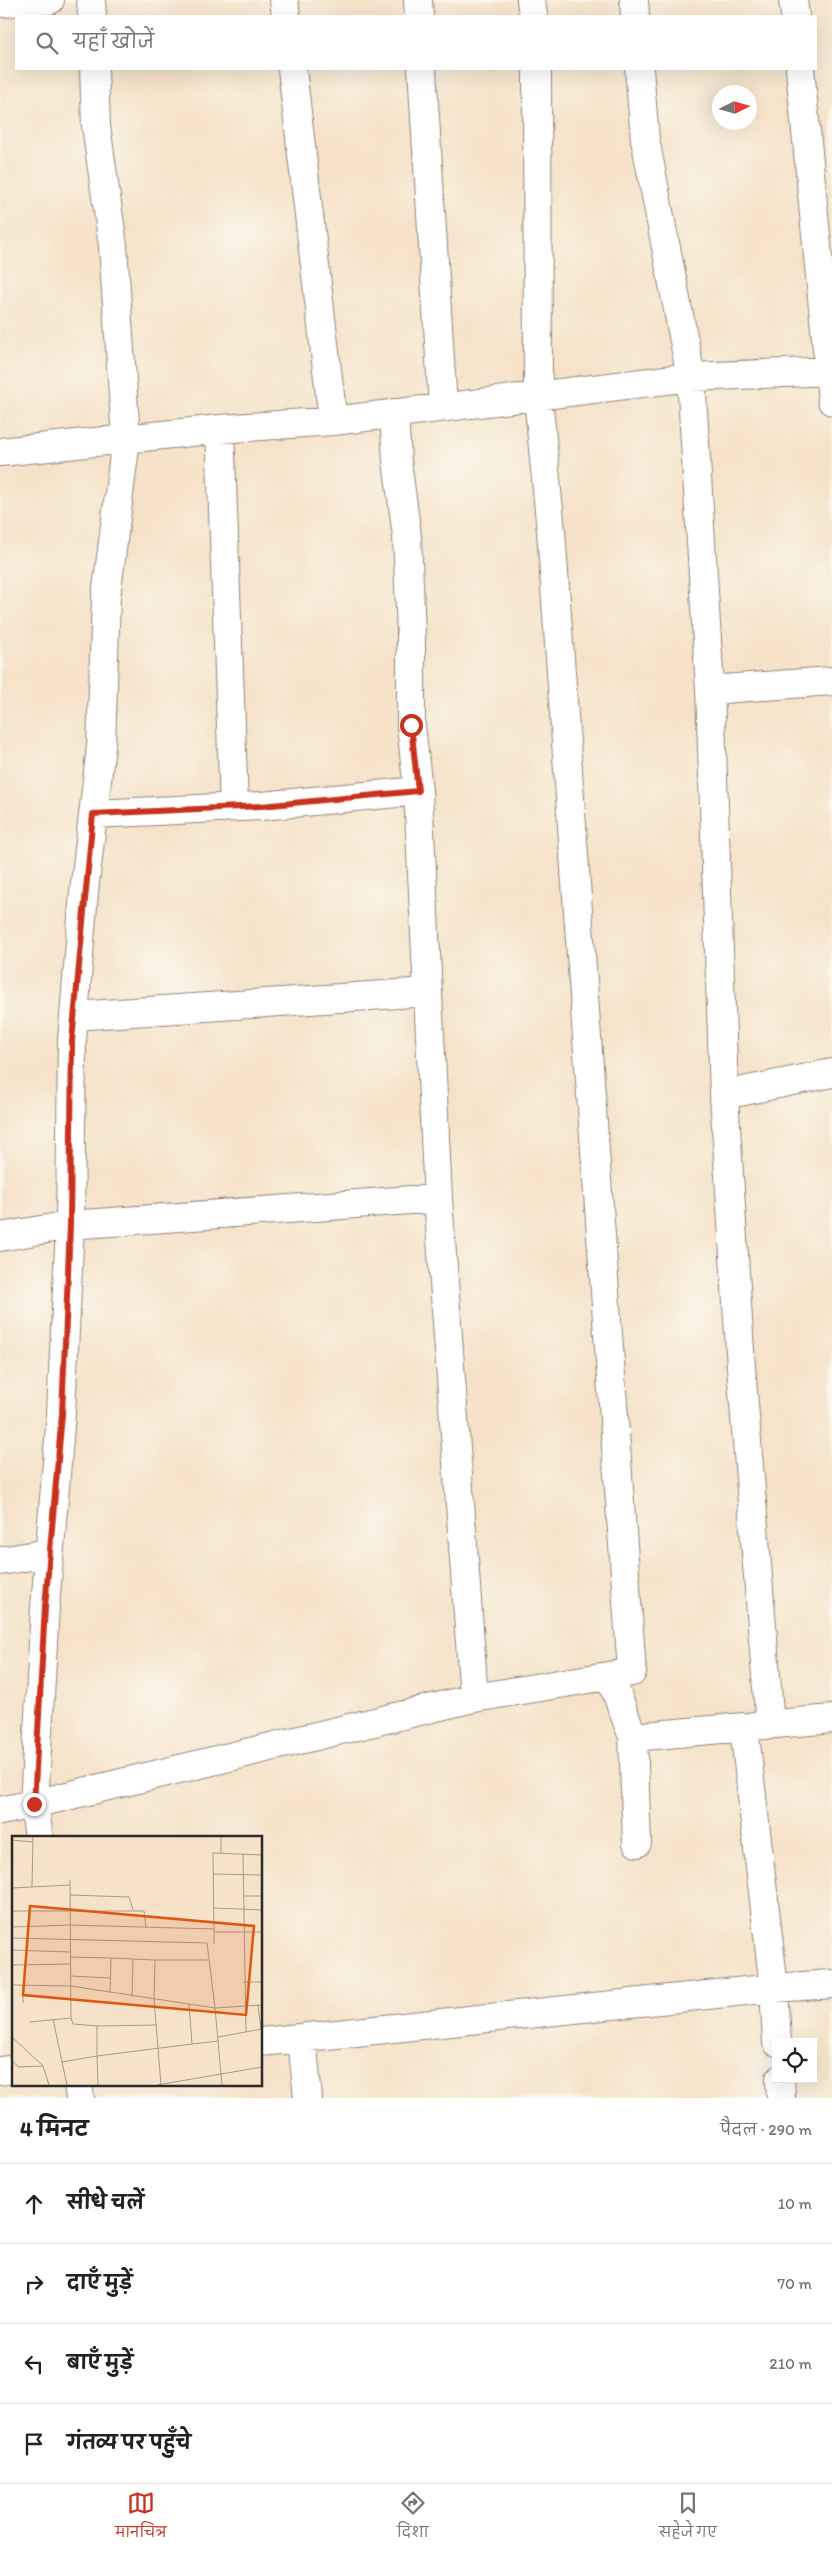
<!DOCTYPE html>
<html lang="hi">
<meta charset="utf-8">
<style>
body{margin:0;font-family:Itim,"Playpen Sans Deva",sans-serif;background:#f2f2f2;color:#222}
.controls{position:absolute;right:15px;bottom:15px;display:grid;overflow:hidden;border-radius:0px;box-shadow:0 5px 20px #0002}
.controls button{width:45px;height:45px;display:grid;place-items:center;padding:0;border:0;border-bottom:1px solid #e0e0e0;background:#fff;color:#222;font:25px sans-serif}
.compass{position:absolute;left:712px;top:85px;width:45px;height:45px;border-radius:50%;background:#fff;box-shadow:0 5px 20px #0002;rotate:85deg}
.stop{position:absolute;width:15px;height:15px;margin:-11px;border:4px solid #c8321e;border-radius:50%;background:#fff}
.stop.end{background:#c8321e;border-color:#fff;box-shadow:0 1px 5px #0008}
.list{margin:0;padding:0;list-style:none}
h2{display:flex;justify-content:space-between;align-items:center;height:65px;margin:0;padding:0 20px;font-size:21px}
h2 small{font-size:16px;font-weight:400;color:#767676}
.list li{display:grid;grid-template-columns:32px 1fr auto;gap:15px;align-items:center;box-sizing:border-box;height:80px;padding:0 20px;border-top:1px solid #e0e0e0}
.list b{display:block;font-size:19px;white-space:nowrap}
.list em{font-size:16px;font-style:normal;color:#767676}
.icon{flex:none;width:28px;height:28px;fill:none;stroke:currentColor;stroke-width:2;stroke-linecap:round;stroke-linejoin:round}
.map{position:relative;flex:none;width:832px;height:2098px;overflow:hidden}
.search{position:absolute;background:#fff;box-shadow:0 5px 20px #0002;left:15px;right:15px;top:15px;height:55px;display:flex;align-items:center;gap:12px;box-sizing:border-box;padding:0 18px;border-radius:0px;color:#767676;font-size:19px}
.sheet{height:385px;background:#fff}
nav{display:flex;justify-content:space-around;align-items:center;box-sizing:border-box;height:70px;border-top:1px solid #e0e0e0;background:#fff;font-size:14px;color:#767676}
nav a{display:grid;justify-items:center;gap:2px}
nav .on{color:#c8321e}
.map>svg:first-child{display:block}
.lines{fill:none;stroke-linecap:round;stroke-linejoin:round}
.street-casing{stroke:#90867a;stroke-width:30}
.street{stroke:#fff;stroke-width:28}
.route{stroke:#c8321e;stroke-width:6}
.inset-road{fill:none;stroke:#a4998a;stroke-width:1}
.view{fill:#df570e;fill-opacity:0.15;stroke:#df570e;stroke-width:2.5}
.inset-edge{fill:none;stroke:#2b2b2b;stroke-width:2.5}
</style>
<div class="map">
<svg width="832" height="2098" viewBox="0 0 832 2098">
<rect width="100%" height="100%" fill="#fbf7ec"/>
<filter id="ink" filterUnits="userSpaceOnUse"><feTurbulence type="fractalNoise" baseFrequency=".02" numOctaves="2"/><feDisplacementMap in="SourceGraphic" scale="10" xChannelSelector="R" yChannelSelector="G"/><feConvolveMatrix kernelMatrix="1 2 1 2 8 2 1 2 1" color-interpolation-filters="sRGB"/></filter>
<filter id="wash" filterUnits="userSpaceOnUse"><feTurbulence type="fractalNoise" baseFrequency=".0096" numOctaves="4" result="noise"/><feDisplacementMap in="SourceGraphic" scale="20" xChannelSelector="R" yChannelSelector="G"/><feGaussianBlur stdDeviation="1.12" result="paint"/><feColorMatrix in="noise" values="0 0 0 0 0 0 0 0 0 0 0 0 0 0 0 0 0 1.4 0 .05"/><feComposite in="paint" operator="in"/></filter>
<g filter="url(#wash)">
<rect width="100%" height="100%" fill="#f5e2c9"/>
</g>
<g filter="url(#ink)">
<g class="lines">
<g class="street-casing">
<path id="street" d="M 91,0 L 92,16
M 284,0 L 286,16
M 418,0 L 419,16
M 531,0 L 533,16
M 634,0 L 635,16
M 793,0 L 795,16
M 0,3 L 50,0
M 94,69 L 96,126 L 113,246 L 126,439 L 106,597 L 101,746 L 84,892 L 72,1041 L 70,1225 L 61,1414 L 45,1607 L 34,1804 L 474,1698 L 632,1672 L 551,531 L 538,397 L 537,69
M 292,69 L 333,421
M 422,69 L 443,407
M 639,69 L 645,139 L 691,377 L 710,690 L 724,1095 L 741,1367 L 770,1725
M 800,69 L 832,401
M 220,429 L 234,807
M 0,452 L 220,429 L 333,421 L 691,377 L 832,371
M 710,690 L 832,681
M 418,791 L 438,1198
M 93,814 L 261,806 L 418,791 L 411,725 L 411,634 L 407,536 L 397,461 L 394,413
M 74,1016 L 427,992
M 724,1095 L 832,1073
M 0,1237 L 70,1225 L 438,1198 L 474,1698
M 0,1561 L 49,1553
M 610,1676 L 633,1737 L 637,1843
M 753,1726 L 832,1719
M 633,1737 L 744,1727 L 774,1988 L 777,2042
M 0,1811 L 34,1804 L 39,1837
M 302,2039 L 308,2098
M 261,2042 L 774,1988 L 832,1984
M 0,2071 L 14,2069
M 780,2079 L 781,2098
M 78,2084 L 80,2098"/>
</g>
<use href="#street" class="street"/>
</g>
</g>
<g class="lines" filter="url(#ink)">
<path class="route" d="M 34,1804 L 45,1607 L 62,1414 L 70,1225 L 72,1041 L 93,814 L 261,806 L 418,791 L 411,725"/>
</g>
<g transform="translate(12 1836)">
<rect width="250" height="250" fill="#f5e2c9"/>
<path class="inset-road" d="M 0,4 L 21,6M 209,17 L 209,1M 231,18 L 234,196M 201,38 L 250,39M 58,44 L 59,182 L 61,188 L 85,190M 20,51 L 21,1M 0,52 L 58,49M 58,59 L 117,61 L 121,74M 232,60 L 250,60M 202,72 L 250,74M 0,75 L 132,75 L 134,92M 0,91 L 57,89 L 202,93M 202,96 L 201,17 L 250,19M 0,102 L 195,107 L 203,172 L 59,150 L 0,149M 202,108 L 202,96 L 250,96M 0,114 L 58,116M 58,121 L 99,122 L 98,157M 99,122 L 143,124M 0,129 L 59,128M 58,140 L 99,142M 231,146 L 250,146M 120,161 L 121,123M 11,167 L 11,149M 177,168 L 180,208 L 207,205M 246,169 L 249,193M 41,183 L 50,226M 18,186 L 59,182M 0,201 L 31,230 L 37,249M 206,201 L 250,193M 0,224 L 6,231 L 31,230M 55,249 L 50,226 L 85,220 L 85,190 L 144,189M 86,249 L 85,220 L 180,208M 145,249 L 250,231M 149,249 L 142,163 L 143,124 L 196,124M 210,249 L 203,172 L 250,169"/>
<path class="view" d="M 18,70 L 242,90 L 234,179 L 11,159 Z"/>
<rect width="250" height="250" class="inset-edge"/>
</g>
</svg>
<div class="controls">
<button><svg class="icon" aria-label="locate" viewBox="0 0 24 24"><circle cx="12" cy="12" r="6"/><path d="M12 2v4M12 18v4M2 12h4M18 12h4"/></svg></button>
</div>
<svg class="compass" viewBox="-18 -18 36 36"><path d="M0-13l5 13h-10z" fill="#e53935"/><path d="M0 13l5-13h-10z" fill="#767676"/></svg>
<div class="stop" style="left:411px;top:725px"></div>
<div class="stop end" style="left:34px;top:1804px"></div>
<div class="search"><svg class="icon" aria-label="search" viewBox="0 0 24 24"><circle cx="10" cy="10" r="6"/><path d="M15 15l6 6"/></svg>यहाँ खोजें</div>
</div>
<section class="sheet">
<h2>4 मिनट<small>पैदल · 290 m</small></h2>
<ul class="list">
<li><svg class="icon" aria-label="ahead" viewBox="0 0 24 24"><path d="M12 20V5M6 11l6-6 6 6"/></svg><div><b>सीधे चलें</b></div><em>10 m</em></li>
<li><svg class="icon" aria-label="right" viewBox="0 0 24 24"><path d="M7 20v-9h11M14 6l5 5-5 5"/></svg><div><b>दाएँ मुड़ें</b></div><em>70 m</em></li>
<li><svg class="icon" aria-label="left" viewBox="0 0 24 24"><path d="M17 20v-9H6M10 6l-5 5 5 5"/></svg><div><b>बाएँ मुड़ें</b></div><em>210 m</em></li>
<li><svg class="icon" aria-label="arrive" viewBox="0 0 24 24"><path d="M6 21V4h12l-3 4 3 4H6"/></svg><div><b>गंतव्य पर पहुँचे</b></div></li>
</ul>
</section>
<nav>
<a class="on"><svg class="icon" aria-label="map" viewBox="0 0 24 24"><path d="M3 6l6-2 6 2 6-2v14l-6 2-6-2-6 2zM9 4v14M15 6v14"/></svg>मानचित्र</a>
<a><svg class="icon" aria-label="directions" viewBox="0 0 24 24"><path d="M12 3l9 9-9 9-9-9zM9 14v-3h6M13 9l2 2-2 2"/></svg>दिशा</a>
<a><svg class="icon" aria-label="saved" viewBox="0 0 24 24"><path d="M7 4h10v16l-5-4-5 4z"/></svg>सहेजे गए</a>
</nav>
